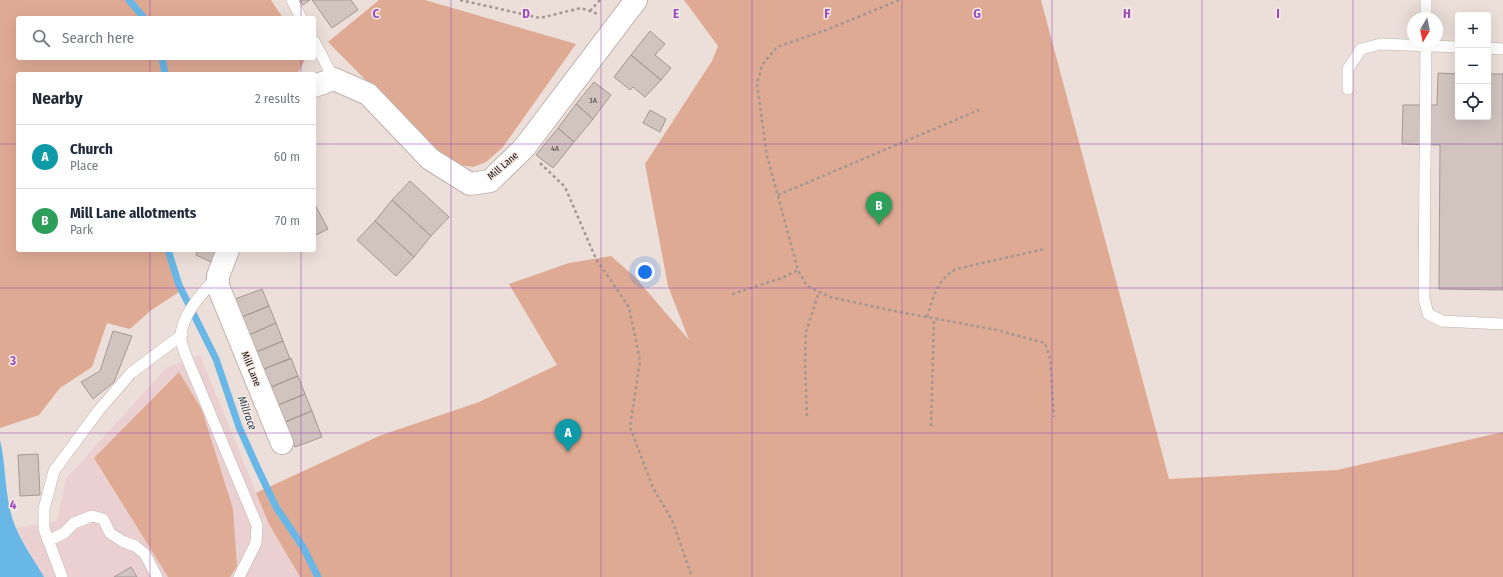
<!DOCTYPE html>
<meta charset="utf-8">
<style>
body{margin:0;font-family:"Fira Sans Condensed",sans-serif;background:#f6f6f7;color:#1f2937}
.controls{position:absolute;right:12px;top:12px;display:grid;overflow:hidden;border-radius:4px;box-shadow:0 4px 16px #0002}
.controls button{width:36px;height:36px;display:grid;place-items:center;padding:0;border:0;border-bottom:1px solid #e0e1e3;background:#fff;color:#1f2937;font:20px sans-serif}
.compass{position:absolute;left:1407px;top:12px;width:36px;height:36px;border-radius:50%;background:#fff;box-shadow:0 4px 16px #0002;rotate:190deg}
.you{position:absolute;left:645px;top:272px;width:14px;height:14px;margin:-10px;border:3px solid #fff;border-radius:50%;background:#1a73e8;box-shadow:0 0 0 6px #1a73e833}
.badge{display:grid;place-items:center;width:26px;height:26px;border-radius:50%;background:#1a73e8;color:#fff;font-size:13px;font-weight:700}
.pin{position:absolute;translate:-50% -33px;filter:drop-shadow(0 1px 2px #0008)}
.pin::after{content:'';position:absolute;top:21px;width:14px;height:12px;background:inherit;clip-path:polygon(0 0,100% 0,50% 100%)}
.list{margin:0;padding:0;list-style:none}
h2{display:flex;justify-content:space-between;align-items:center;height:52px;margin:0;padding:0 16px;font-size:17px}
h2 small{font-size:13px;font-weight:400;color:#747a83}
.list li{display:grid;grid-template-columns:26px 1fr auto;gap:12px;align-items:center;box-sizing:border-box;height:64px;padding:0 16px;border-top:1px solid #e0e1e3}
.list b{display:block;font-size:15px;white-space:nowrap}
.list p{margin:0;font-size:13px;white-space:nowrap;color:#747a83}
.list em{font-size:13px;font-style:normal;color:#747a83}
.icon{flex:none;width:22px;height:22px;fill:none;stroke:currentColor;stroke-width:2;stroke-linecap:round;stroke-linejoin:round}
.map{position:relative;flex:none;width:1503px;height:577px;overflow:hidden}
.search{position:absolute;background:#fff;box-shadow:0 4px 16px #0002;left:16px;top:16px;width:300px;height:44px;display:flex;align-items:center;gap:10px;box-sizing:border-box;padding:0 14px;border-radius:4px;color:#747a83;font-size:15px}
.panel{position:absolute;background:#fff;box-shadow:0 4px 16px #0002;left:16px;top:72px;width:300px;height:180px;border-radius:4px}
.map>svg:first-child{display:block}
.industrial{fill:#ead0d0}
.green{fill:#dfaa94}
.water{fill:#68b7e7}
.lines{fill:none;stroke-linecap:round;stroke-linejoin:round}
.stream{stroke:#68b7e7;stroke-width:7}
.building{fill:#d1c3be;stroke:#a59893}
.service-casing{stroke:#bfb2ac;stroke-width:12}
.minor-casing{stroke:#bfb2ac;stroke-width:24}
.path{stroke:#a29793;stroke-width:2.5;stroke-dasharray:3 3;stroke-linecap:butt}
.service{stroke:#fff;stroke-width:11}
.minor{stroke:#fff;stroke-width:22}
.grid{fill:none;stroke:#9b4bbc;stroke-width:1;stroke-opacity:0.55}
.labels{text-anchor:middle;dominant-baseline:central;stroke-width:3;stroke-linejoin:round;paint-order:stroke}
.number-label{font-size:8px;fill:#423c39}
.street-label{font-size:10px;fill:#130f0d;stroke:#f9ebe5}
.water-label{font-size:11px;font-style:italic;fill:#113448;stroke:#f9ebe5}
.grid-label{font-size:13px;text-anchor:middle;font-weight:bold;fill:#9b4bbc;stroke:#f9ebe5;stroke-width:3;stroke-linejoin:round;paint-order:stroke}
</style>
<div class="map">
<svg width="1503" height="577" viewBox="0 0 1503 577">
<rect width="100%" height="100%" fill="#ecded8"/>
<path class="industrial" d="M 200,355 L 269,524 L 300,577 L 44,577 L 16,528 L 57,521 L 66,479 L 167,367 Z"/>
<path class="green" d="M 0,0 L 271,0 L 283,18 L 18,18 L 18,58 L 306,58 L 297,74 L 18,74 L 18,250 L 165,250 L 179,292 L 150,311 L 130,329 L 107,323 L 92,367 L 60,388 L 39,415 L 0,428 Z
M 379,0 L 425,0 L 576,44 L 503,147 L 486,162 L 473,167 L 458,165 L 425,140 L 328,42 Z
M 684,0 L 1041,0 L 1169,479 L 1337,470 L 1503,432 L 1503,577 L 300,577 L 269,524 L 256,493 L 379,436 L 479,402 L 557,365 L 509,284 L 569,263 L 611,256 L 635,277 L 689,340 L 668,286 L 645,164 L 712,61 L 718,46 Z
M 179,372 L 202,410 L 233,509 L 237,566 L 230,577 L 168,577 L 94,458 Z"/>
<path class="water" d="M 0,440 C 7,469 4,501 16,528 C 23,545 35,561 44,577 L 0,577 Z"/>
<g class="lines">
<path class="stream" d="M 129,0 L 144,18
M 162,58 L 165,74
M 168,250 L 179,285 L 216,359 L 239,427 L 258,469 L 276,507 L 303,547 L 318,577"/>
</g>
<path class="building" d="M 300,0 L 310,0 L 303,5 Z
M 312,0 L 351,0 L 358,10 L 332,28 Z
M 650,31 L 665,44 L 655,55 L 671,68 L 661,80 L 631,55 Z
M 631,55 L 661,80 L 645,97 L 633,87 L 630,90 L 614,77 Z
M 1438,73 L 1458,74 L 1458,117 L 1488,117 L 1488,74 L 1503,74 L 1503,290 L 1439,289 L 1440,145 L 1402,144 L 1403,105 L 1437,105 Z
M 594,82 L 611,95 L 593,119 L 576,104 Z
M 576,104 L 593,119 L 574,142 L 558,128 Z
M 650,110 L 666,119 L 660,132 L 643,123 Z
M 558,128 L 574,142 L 553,168 L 536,155 Z
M 410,181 L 449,217 L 431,236 L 392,200 Z
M 392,200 L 431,236 L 414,257 L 375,221 Z
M 314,203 L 328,229 L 314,236 Z
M 375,221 L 414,257 L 396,276 L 357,240 Z
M 198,250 L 218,250 L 213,263 L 196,255 Z
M 262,289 L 269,306 L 242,317 L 235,299 Z
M 269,306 L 276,323 L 249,335 L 242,317 Z
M 276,323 L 283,341 L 256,352 L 249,335 Z
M 113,331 L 132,336 L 114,382 L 93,399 L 81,382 L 100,371 Z
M 283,341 L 290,359 L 264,369 L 256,352 Z
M 291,358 L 298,376 L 271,387 L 264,369 Z
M 298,376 L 305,394 L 278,405 L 271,387 Z
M 305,394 L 312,411 L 285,422 L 278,405 Z
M 312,411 L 322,437 L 295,447 L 285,422 Z
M 38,454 L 40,495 L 20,496 L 18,455 Z
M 131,567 L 137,577 L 114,577 Z"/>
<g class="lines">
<g class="service-casing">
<path id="service" d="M 292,0 L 301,18
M 1426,18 L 1426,0
M 314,41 L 334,79
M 1426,42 L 1424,298 L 1428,314 L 1442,321 L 1503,324
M 1488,48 L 1503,49
M 1348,89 L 1348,69 L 1361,49 L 1381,44 L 1458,47
M 218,276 C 203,292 179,317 181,340 C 182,345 184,351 186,356 L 257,525 L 256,543 L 239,577
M 48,541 L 64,533 L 74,523 L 92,516 L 103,519 L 110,533 L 122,541 L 135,546 L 145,554 L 157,577
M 62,577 L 44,529 L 44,509 L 54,471 L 99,410 L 131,373 L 182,335"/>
</g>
<g class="minor-casing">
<path id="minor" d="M 314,86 L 334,79 L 368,94 L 430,159 L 470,184 L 490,181 L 524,148 L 636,0
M 228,250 L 218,276 L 218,286 L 282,443"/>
</g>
<path class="path" d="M 460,0 L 540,18 L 581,8 L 598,14
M 899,0 L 829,29 L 777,47 L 762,65 L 757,84 L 767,156 L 798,270 L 807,286 L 830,297 L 899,312 L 997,330 L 1045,343 L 1050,358 L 1054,417
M 590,11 L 600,0
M 540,163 L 565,187 L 596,259 L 629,307 L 640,361 L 630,427 L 653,488 L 672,520 L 692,577
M 778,195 L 979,110
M 732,294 L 782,278 L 798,270
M 927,317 C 933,297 937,280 956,269 L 1045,249
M 807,416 L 805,364 L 806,332 L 819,292
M 931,426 L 934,319"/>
<use href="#service" class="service"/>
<use href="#minor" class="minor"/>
</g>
<path class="grid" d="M 150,0 L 150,18M 301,0 L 301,18M 451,0 L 451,577M 601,0 L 601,577M 752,0 L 752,577M 902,0 L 902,577M 1052,0 L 1052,577M 1202,0 L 1202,577M 1353,0 L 1353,577M 150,58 L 150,74M 301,58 L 301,74M 0,144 L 18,144M 314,144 L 1503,144M 150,250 L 150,577M 301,250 L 301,577M 0,288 L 1503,288M 0,433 L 1503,433"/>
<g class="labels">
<g class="number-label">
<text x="593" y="100">3A</text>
<text x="555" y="148">4A</text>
</g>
<g class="street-label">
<text transform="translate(503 166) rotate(-41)">Mill Lane</text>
<text transform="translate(251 369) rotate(68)">Mill Lane</text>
</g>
<g class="water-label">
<text transform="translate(247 413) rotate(70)">Millrace</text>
</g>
</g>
<g class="grid-label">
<text x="376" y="18">C</text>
<text x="526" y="18">D</text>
<text x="676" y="18">E</text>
<text x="827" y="18">F</text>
<text x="977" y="18">G</text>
<text x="1127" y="18">H</text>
<text x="1278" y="18">I</text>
<text x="13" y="365">3</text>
<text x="13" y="509">4</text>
</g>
</svg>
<div class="controls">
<button>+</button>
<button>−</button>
<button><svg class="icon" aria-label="locate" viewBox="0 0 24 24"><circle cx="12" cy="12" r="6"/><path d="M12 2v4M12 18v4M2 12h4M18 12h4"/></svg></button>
</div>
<svg class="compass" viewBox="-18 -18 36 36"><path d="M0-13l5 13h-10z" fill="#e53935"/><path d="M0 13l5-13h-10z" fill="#747a83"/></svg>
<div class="you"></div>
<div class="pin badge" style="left:568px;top:452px;background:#0f9aa8">A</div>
<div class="pin badge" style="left:879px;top:225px;background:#2e9e5b">B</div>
<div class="search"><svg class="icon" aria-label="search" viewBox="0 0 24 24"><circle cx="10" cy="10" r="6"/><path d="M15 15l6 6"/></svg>Search here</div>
<section class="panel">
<h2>Nearby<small>2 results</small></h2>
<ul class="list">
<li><span class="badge" style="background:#0f9aa8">A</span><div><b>Church</b><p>Place</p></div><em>60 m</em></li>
<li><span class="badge" style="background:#2e9e5b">B</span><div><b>Mill Lane allotments</b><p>Park</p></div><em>70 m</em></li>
</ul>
</section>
</div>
